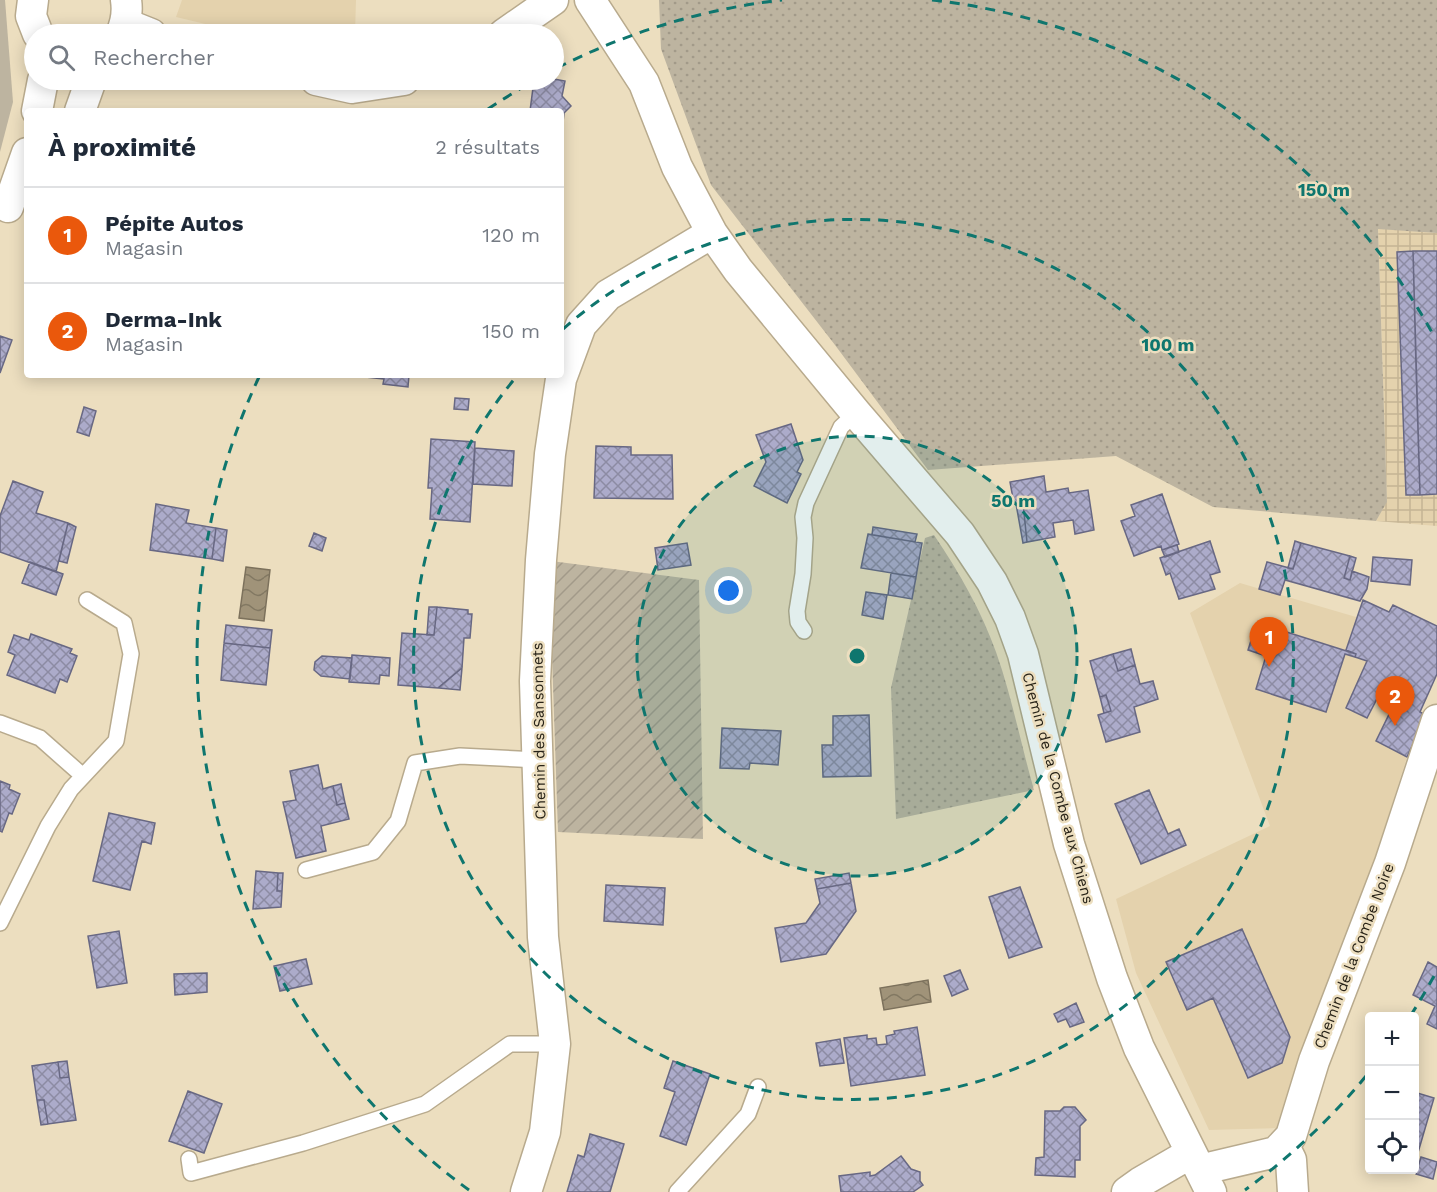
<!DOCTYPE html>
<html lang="fr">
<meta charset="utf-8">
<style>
body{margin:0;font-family:"Work Sans",sans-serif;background:#f6f6f7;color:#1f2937}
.controls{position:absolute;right:18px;bottom:18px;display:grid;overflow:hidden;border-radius:6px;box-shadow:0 3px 15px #0003}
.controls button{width:54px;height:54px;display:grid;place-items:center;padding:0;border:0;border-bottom:2px solid #e0e1e3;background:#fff;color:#1f2937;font:30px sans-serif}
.you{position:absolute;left:729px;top:591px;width:21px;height:21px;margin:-15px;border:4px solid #fff;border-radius:50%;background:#1a73e8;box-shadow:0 0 0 9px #1a73e833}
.badge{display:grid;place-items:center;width:39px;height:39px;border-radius:50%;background:#ea580c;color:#fff;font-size:20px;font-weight:700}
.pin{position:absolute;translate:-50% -50px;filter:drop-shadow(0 2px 3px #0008)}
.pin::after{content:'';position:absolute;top:32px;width:21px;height:18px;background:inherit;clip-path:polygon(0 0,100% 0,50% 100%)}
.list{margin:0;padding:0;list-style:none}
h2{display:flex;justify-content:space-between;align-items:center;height:78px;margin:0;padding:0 24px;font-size:26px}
h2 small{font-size:20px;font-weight:400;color:#747a83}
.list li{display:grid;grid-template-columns:39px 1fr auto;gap:18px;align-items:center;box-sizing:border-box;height:96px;padding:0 24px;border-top:2px solid #e0e1e3}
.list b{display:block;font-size:22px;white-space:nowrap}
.list p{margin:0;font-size:20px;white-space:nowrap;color:#747a83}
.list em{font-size:20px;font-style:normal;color:#747a83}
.icon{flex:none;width:33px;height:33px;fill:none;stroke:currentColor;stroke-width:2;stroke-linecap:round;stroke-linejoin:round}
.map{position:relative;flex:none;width:1437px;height:1192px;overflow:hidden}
.search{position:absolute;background:#fff;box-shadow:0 3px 15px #0003;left:24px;top:24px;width:540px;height:66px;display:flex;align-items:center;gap:15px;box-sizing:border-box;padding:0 21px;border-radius:33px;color:#747a83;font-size:22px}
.panel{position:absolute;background:#fff;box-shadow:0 3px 15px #0003;left:24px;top:108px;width:540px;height:270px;border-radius:6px}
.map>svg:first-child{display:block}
.built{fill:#e4d2ad}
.industrial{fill:url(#industrial-grid)}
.grass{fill:url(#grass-dots)}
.garden{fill:url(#garden-furrows)}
.pitch{fill:#bdb4a0}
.water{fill:url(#water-waves);stroke:#7c715c;stroke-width:1.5}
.building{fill:url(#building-cross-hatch);stroke:#686883;stroke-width:1.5}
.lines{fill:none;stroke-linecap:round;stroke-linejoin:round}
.lane-casing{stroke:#b8aa8d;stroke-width:18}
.street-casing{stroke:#b8aa8d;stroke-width:33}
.lane{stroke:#fff;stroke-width:15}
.street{stroke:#fff;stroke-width:30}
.ring{fill:none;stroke:#0f766e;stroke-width:3;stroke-dasharray:10 8}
.labels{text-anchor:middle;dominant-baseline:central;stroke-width:5;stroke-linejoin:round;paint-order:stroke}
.street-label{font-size:15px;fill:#272217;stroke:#ecdebf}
.centre{fill:#0f766e;stroke:#ecdebf;stroke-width:3}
.ring-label{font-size:18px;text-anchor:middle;font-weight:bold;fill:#0f766e;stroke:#ecdebf;stroke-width:5;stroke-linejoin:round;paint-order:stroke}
</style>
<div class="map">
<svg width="1437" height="1192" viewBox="0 0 1437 1192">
<defs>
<pattern id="industrial-grid" width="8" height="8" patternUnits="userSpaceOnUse" patternTransform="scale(1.5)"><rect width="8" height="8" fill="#e4d2ad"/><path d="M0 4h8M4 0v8" fill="none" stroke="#c4b494"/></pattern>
<pattern id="grass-dots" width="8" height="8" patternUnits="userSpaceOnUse" patternTransform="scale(1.5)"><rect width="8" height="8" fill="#bdb4a0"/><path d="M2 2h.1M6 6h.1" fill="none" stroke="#a29a89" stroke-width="1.8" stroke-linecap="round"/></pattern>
<pattern id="garden-furrows" width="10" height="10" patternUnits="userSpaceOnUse" patternTransform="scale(1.5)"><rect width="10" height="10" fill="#bdb4a0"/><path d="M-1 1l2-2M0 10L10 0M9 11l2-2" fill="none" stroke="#a29a89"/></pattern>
<pattern id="water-waves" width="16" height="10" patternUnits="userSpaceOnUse" patternTransform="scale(1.5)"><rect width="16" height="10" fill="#a09379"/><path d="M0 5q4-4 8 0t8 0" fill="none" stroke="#827862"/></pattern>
<pattern id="building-cross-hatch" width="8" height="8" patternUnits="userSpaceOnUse" patternTransform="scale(1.5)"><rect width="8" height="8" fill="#acabca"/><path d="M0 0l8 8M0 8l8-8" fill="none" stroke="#8c8ba3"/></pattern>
</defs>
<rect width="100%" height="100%" fill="#ecdebf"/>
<path class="built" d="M 182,0 L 356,0 L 355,34 L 247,34 L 176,17 Z
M 1240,583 L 1356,617 L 1399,625 L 1407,757 L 1360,905 L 1280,1128 L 1209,1130 L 1136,973 L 1116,899 L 1270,826 L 1190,613 Z"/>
<path class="industrial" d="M 1378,228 L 1437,233 L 1437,526 L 1376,521 L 1387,501 Z"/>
<path class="grass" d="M 659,0 L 1437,0 L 1437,233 L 1378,229 L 1387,502 L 1376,521 L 1213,507 L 1116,456 L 928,470 L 835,345 L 711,185 L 661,49 Z
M 934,535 C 959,572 981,610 996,652 C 1012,697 1021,745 1034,790 L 896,819 L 891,688 L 925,538 Z"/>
<path class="garden" d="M 551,561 L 699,580 L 703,839 L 558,832 L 549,568 Z"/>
<path class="pitch" d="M 0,0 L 5,0 L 13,102 L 0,152 Z"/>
<path class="water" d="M 246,567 L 270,570 L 264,621 L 239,618 Z
M 928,980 L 931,1002 L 884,1010 L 880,988 Z"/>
<path class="building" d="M 554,79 L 565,81 L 562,96 L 571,106 L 564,113 L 561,141 L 561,111 L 530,111 L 534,80 Z
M 1413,251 L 1437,251 L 1437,494 L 1420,495 Z
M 1413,251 L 1416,367 L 1420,495 L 1406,495 L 1397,252 Z
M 0,336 L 12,340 L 0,373 Z
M 346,375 L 409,375 L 408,387 L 383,384 L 384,379 Z
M 455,398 L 469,399 L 468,410 L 454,409 Z
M 84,407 L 96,411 L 89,436 L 77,432 Z
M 791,424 L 803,460 L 797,472 L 801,474 L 787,503 L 754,486 L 766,462 L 756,435 Z
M 431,439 L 475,442 L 470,522 L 430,519 L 432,488 L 428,488 Z
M 596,446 L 631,447 L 631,455 L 672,455 L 673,499 L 594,498 Z
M 475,448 L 514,451 L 512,486 L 473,484 Z
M 1044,476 L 1046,492 L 1068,488 L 1069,493 L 1088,490 L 1094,530 L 1075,534 L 1073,520 L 1053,523 L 1055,537 L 1027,542 L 1023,503 L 1014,504 L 1010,482 Z
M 13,481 L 43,492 L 36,513 L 68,523 L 56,572 L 0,552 L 0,516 Z
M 1162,494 L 1179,544 L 1162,550 L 1161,546 L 1134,556 L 1121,521 L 1135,516 L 1131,505 Z
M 1023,503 L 1027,542 L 1023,543 L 1016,504 Z
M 156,504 L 189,510 L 186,523 L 216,528 L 212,559 L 150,550 Z
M 68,523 L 76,527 L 67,563 L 59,561 Z
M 873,527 L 917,534 L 915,542 L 872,535 Z
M 216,528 L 227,530 L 223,561 L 212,559 Z
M 314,533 L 326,538 L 322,551 L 309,546 Z
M 868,534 L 922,543 L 916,577 L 861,568 Z
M 1210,541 L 1220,572 L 1210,575 L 1215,589 L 1179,599 L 1170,573 L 1166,575 L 1160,558 Z
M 1295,541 L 1301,543 L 1293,569 L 1288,568 Z
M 687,543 L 691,565 L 658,570 L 655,548 Z
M 1301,543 L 1350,556 L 1344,578 L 1350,580 L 1352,571 L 1369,577 L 1367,589 L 1360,601 L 1285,580 L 1280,595 L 1259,589 L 1267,562 L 1293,569 Z
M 1177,545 L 1179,552 L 1165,557 L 1162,550 Z
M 1350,556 L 1356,558 L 1350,580 L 1344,578 Z
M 1373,557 L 1412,560 L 1410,585 L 1371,581 Z
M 30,562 L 63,574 L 56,595 L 22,583 Z
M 891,573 L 916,577 L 912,599 L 888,595 Z
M 866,592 L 887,595 L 883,619 L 862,615 Z
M 1363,600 L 1389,612 L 1393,605 L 1437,626 L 1437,674 L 1420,712 L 1426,715 L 1407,757 L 1376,741 L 1395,702 L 1379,695 L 1367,718 L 1346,708 L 1367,661 L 1355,657 L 1356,654 L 1346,650 Z
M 429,607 L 437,607 L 434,635 L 427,635 Z
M 437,607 L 468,610 L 468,614 L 472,614 L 470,638 L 464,638 L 462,668 L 438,688 L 398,685 L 402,633 L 434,635 Z
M 226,625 L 272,630 L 270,648 L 224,643 Z
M 1255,628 L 1273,634 L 1274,628 L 1356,654 L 1355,657 L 1345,654 L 1326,712 L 1256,689 L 1266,656 L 1248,650 Z
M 31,634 L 72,649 L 70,653 L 77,656 L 67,682 L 60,679 L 55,693 L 7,675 L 15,655 L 8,652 L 14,635 L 29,640 Z
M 224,643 L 270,648 L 266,685 L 221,680 Z
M 1131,649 L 1135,665 L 1118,671 L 1113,654 Z
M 1113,654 L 1118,671 L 1135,665 L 1140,684 L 1153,681 L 1158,699 L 1134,707 L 1140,732 L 1106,742 L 1098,715 L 1111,711 L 1106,695 L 1100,697 L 1090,661 Z
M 352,655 L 390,658 L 389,676 L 380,675 L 379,684 L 349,682 Z
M 322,656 L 352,658 L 350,679 L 321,676 L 314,670 L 315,662 Z
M 462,668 L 460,690 L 438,688 Z
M 1106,695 L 1111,711 L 1104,713 L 1100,697 Z
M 869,715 L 871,776 L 823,777 L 822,745 L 833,745 L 833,716 Z
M 722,728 L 781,731 L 778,765 L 750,763 L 749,769 L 720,768 Z
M 318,765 L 323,789 L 333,786 L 337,805 L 345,803 L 349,819 L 321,826 L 326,851 L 296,858 L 283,802 L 296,800 L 290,771 Z
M 0,781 L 10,785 L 9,789 L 20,794 L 12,814 L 9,813 L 2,832 L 0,831 Z
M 341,784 L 345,803 L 337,805 L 333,786 Z
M 1149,790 L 1168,834 L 1179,829 L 1186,845 L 1141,864 L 1115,804 Z
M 109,813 L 155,823 L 151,844 L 142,841 L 130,890 L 93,881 Z
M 256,871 L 278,873 L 277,891 L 282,891 L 281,907 L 253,909 Z
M 278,873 L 283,873 L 282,891 L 277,891 Z
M 849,873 L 851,883 L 817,889 L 815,879 Z
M 851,883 L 856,911 L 826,954 L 781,962 L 775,928 L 806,923 L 820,903 L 817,889 Z
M 606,885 L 665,888 L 663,925 L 604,921 Z
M 1020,887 L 1042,947 L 1009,958 L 989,897 Z
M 1242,929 L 1290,1037 L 1282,1063 L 1248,1078 L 1213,998 L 1187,1010 L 1166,962 Z
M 119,931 L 127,983 L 97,988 L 88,936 Z
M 306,959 L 312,984 L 280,991 L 274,966 Z
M 1428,962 L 1437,967 L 1437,1029 L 1427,1024 L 1435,1006 L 1413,995 Z
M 960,970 L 968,989 L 952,996 L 944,976 Z
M 207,973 L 207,992 L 175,995 L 174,974 Z
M 1076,1003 L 1084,1022 L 1070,1027 L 1066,1019 L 1058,1022 L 1054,1014 Z
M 917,1027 L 925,1075 L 851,1086 L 844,1038 L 867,1035 L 867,1039 L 876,1038 L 877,1045 L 887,1044 L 886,1036 L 895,1034 L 894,1031 Z
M 840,1039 L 844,1063 L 820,1066 L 816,1043 Z
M 67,1061 L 69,1077 L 60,1078 L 58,1062 Z
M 673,1061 L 710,1074 L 686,1145 L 660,1136 L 675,1092 L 664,1088 Z
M 58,1062 L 60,1078 L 69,1077 L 76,1120 L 48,1124 L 44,1100 L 37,1100 L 32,1066 Z
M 188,1091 L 222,1104 L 204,1153 L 169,1141 Z
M 1414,1092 L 1434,1098 L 1417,1156 L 1414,1155 Z
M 37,1100 L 44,1100 L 48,1124 L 41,1125 Z
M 1064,1107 L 1075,1107 L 1086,1120 L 1080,1126 L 1080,1160 L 1075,1160 L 1075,1177 L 1035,1175 L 1036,1158 L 1044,1157 L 1045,1111 L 1060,1111 Z
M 590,1134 L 624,1144 L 610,1192 L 567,1192 L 578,1155 L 584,1157 Z
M 901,1156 L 911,1169 L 920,1172 L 920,1181 L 923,1185 L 913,1192 L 841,1192 L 839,1176 L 870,1172 L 870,1176 L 875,1175 Z
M 1421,1157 L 1437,1162 L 1433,1179 L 1416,1174 Z"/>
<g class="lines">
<g class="lane-casing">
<path id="lane" d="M 804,631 L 798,622 L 797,611 L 803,574 L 805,538 L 803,517 L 806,503 L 841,427 L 856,413
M 0,723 L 40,738 L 83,776
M 306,870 L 373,852 L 398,821 L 415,763 L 460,756 L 538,760
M 0,923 L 48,826 L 71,789 L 116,741 L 131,654 L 124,623 L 87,600
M 189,1159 L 191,1173 L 303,1143 L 425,1104 L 510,1044 L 555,1044
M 677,1192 L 748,1114 L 758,1087"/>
</g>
<g class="street-casing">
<path id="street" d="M 33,0 L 31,16 L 38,34
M 590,0 L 644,83 L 677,167 L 712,233 L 738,270 L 856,413 L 960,534 L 992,582 L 1010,618 L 1023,654 L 1069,844 L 1112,978 L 1139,1048 L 1211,1192
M 126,24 L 151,34
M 121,34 C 126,23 128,13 126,0
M 504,34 L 553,0
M 316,80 L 352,88 L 404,80
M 37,111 L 43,80
M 80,111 L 91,80
M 8,207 L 27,153
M 1284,1146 L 1291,1160 L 1293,1192
M 1201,1172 L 1212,1167 L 1276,1152 L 1291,1136 L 1314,1061 L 1390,863 L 1437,720
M 526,1192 L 545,1132 L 555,1044 L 543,937 L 535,681 L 541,560 L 550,454 L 561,379 L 581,325 L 608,295 L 712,233
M 1127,1192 L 1141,1182 L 1191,1153"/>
</g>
<use href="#lane" class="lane"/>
<use href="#street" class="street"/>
</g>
<circle cx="857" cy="656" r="220" fill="#0f766e" fill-opacity=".12"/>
<g class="ring">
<circle cx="857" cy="656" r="220"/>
<path d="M563 329A440 440 0 1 1 517 376"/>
<path d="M1434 976A660 660 0 0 1 1411 1015M1366 1076A660 660 0 0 1 1245 1190M469 1190A660 660 0 0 1 259 377M488 109A660 660 0 0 1 532 82M557 68A660 660 0 0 1 782 0M932 0A660 660 0 0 1 1434 336"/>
</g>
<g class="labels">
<g class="street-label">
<text transform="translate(539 731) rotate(-91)">Chemin des Sansonnets</text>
<text transform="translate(1058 788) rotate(75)">Chemin de la Combe aux Chiens</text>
<text transform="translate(1354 956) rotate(-69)">Chemin de la Combe Noire</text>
</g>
</g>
<circle cx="857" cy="656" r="9" class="centre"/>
<g class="ring-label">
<text x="1324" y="196">150 m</text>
<text x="1168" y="351">100 m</text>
<text x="1013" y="507">50 m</text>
</g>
</svg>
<div class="controls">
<button>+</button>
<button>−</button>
<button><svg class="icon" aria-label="locate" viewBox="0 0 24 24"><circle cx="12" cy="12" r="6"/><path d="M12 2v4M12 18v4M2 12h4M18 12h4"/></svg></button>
</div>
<div class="you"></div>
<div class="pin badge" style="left:1269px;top:667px">1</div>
<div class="pin badge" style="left:1395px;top:726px">2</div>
<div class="search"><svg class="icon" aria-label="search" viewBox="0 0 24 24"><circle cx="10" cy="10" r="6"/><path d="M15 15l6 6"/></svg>Rechercher</div>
<section class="panel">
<h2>À proximité<small>2 résultats</small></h2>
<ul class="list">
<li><span class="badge">1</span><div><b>Pépite Autos</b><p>Magasin</p></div><em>120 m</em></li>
<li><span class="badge">2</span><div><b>Derma-Ink</b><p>Magasin</p></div><em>150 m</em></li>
</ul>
</section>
</div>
